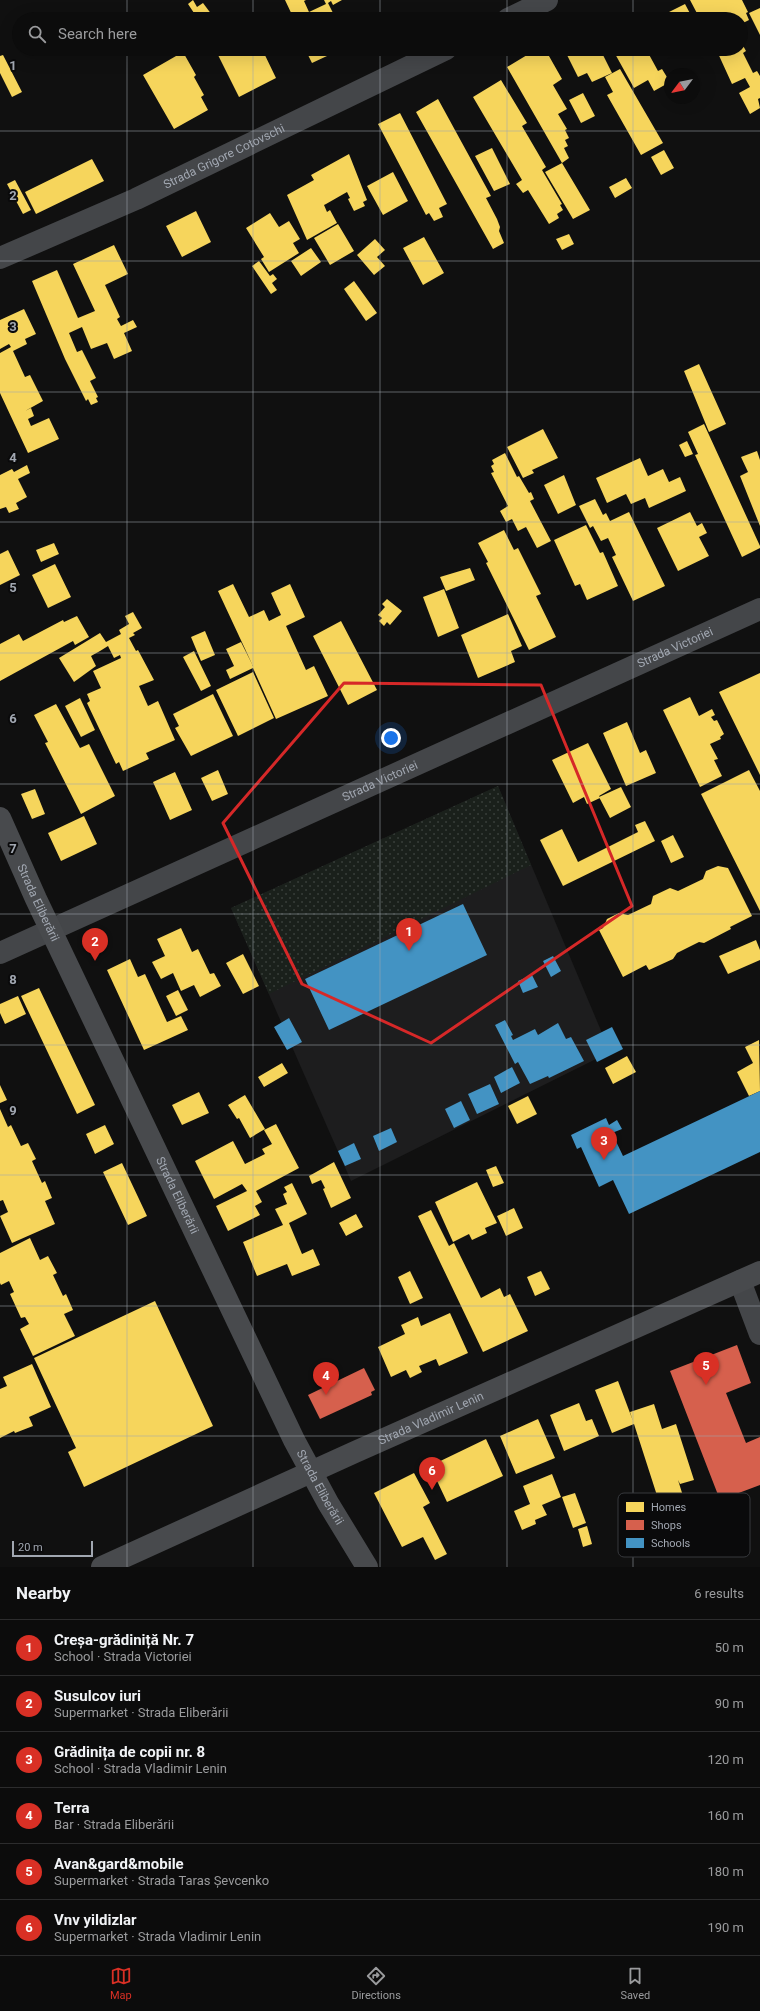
<!DOCTYPE html>
<meta charset="utf-8">
<style>
body{margin:0;font-family:Roboto,sans-serif;background:#1a1a1a;color:#f1f3f6}
.compass{position:absolute;left:664px;top:68px;width:36px;height:36px;border-radius:50%;background:#0c0c0c;box-shadow:0 4px 16px #0002;rotate:238deg}
.scale{position:absolute;left:12px;bottom:10px;width:81px;box-sizing:border-box;padding-left:4px;border:2px solid #a1a7b1;border-top:0;font-size:11px;line-height:14px;white-space:nowrap;color:#a1a7b1;-webkit-text-stroke:3px #0a0a0b;paint-order:stroke}
.you{position:absolute;left:391px;top:738px;width:14px;height:14px;margin:-10px;border:3px solid #fff;border-radius:50%;background:#1a73e8;box-shadow:0 0 0 6px #1a73e833}
.badge{display:grid;place-items:center;width:26px;height:26px;border-radius:50%;background:#d93025;color:#fff;font-size:13px;font-weight:700}
.pin{position:absolute;translate:-50% -33px;filter:drop-shadow(0 1px 2px #0008)}
.pin::after{content:'';position:absolute;top:21px;width:14px;height:12px;background:inherit;clip-path:polygon(0 0,100% 0,50% 100%)}
.list{margin:0;padding:0;list-style:none}
h2{display:flex;justify-content:space-between;align-items:center;height:52px;margin:0;padding:0 16px;font-size:17px}
h2 small{font-size:13px;font-weight:400;color:#9a9b9d}
.list li{display:grid;grid-template-columns:26px 1fr auto;gap:12px;align-items:center;box-sizing:border-box;height:56px;padding:0 16px;border-top:1px solid #2c2c2d}
.list b{display:block;font-size:15px;white-space:nowrap}
.list p{margin:0;font-size:13px;white-space:nowrap;color:#9a9b9d}
.list em{font-size:13px;font-style:normal;color:#9a9b9d}
.icon{flex:none;width:22px;height:22px;fill:none;stroke:currentColor;stroke-width:2;stroke-linecap:round;stroke-linejoin:round}
.map{position:relative;flex:none;width:760px;height:1567px;overflow:hidden}
.search{position:absolute;background:#0c0c0c;box-shadow:0 4px 16px #0002;left:12px;right:12px;top:12px;height:44px;display:flex;align-items:center;gap:10px;box-sizing:border-box;padding:0 14px;border-radius:22px;color:#9a9b9d;font-size:15px}
.sheet{height:388px;background:#0c0c0c}
nav{display:flex;justify-content:space-around;align-items:center;box-sizing:border-box;height:56px;border-top:1px solid #2c2c2d;background:#0c0c0c;font-size:11px;color:#9a9b9d}
nav a{display:grid;justify-items:center;gap:2px}
nav .on{color:#d93025}
.map>svg:first-child{display:block}
.built{fill:#1d1d1e}
.grass{fill:url(#grass-dots)}
.homes{fill:#f6d55c}
.shops{fill:#d6604d}
.schools{fill:#4393c3}
.lines{fill:none;stroke-linecap:round;stroke-linejoin:round}
.minor{stroke:#444649;stroke-width:22}
.tertiary{stroke:#444649;stroke-width:22}
.secondary{stroke:#484a4d;stroke-width:22}
.marked{fill:none;stroke:#d62828;stroke-width:3;stroke-linejoin:round}
.grid{fill:none;stroke:#a1a7b1;stroke-width:1;stroke-opacity:0.55}
.labels{text-anchor:middle;dominant-baseline:central;stroke-width:4;stroke-linejoin:round;paint-order:stroke}
.street-label{font-size:12px;fill:#a1a7b1;stroke:#0a0a0b}
.key{fill:#0a0a0b;stroke:#37393d;stroke-width:1}
.key-label{font-size:11px;fill:#a1a7b1}
.grid-label{font-size:13px;text-anchor:middle;font-weight:bold;fill:#a1a7b1;stroke:#0a0a0b;stroke-width:4;stroke-linejoin:round;paint-order:stroke}
</style>
<div class="map">
<svg width="760" height="1567" viewBox="0 0 760 1567">
<defs>
<pattern id="grass-dots" width="8" height="8" patternUnits="userSpaceOnUse"><rect width="8" height="8" fill="#1a201b"/><path d="M2 2h.1M6 6h.1" fill="none" stroke="#383e3a" stroke-width="1.8" stroke-linecap="round"/></pattern>
</defs>
<rect width="100%" height="100%" fill="#101010"/>
<path class="built" d="M 498,786 L 610,1052 L 351,1181 L 231,908 Z"/>
<path class="grass" d="M 498,786 L 531,865 L 269,994 L 231,908 Z"/>
<path class="homes" d="M 193,0 L 197,7 L 203,3 L 215,19 L 198,19 L 188,4 Z
M 285,0 L 306,0 L 304,1 L 309,12 L 326,4 L 324,0 L 342,0 L 333,5 L 331,1 L 328,3 L 336,19 L 294,19 Z
M 690,0 L 742,0 L 748,12 L 746,13 L 749,20 L 741,24 L 741,19 L 700,19 Z
M 685,4 L 693,19 L 655,19 Z
M 760,8 L 760,35 L 749,13 Z
M 248,12 L 251,19 L 234,19 Z
M 741,42 L 746,51 L 743,53 L 753,73 L 757,71 L 760,76 L 760,98 L 758,99 L 760,108 L 750,114 L 739,93 L 750,87 L 745,78 L 732,84 L 716,49 L 741,49 Z
M 215,49 L 262,49 L 276,78 L 239,97 Z
M 305,49 L 342,49 L 312,63 Z
M 537,49 L 545,49 L 562,79 L 553,85 L 567,109 L 558,114 L 567,129 L 565,130 L 569,138 L 565,140 L 568,146 L 564,148 L 569,158 L 562,163 L 590,210 L 573,219 L 545,172 L 562,163 L 507,67 Z
M 564,49 L 600,49 L 612,73 L 592,82 L 587,73 L 578,77 Z
M 619,49 L 646,49 L 658,71 L 662,69 L 670,82 L 654,91 L 648,80 L 634,88 L 614,52 Z
M 183,52 L 196,75 L 194,77 L 204,95 L 201,97 L 208,110 L 174,129 L 143,75 Z
M 3,55 L 22,92 L 12,97 L 0,73 L 0,56 Z
M 620,69 L 663,143 L 641,155 L 607,95 L 613,92 L 605,77 Z
M 501,80 L 527,123 L 522,126 L 546,167 L 542,170 L 562,204 L 560,205 L 563,210 L 557,214 L 559,218 L 549,224 L 528,190 L 523,193 L 516,184 L 522,180 L 473,97 Z
M 583,93 L 595,116 L 581,123 L 569,100 Z
M 438,99 L 491,196 L 486,198 L 497,219 L 500,227 L 499,231 L 504,243 L 493,249 L 416,112 Z
M 400,113 L 447,204 L 439,208 L 443,217 L 434,221 L 429,213 L 426,215 L 378,124 Z
M 492,148 L 510,184 L 494,191 L 475,156 Z
M 664,150 L 674,168 L 661,175 L 651,157 Z
M 349,154 L 367,200 L 363,202 L 365,206 L 354,211 L 348,199 L 350,198 L 347,192 L 326,204 L 324,205 L 327,212 L 330,210 L 337,223 L 307,240 L 287,195 L 314,180 L 311,175 Z
M 92,159 L 104,181 L 36,214 L 25,192 Z
M 393,172 L 408,201 L 383,215 L 367,186 Z
M 626,178 L 632,188 L 615,198 L 609,187 Z
M 15,180 L 31,210 L 23,214 L 7,184 Z
M 196,211 L 211,242 L 182,257 L 166,226 Z
M 270,213 L 279,227 L 289,221 L 300,239 L 293,243 L 299,253 L 269,272 L 261,259 L 264,257 L 246,228 Z
M 338,224 L 354,251 L 330,265 L 314,238 Z
M 569,234 L 574,244 L 562,250 L 556,239 Z
M 424,237 L 444,273 L 423,285 L 403,248 Z
M 375,239 L 385,250 L 377,257 L 385,266 L 374,275 L 357,255 Z
M 114,245 L 128,274 L 105,285 L 120,317 L 117,319 L 121,326 L 133,320 L 137,327 L 124,333 L 132,351 L 114,359 L 107,343 L 91,349 L 82,327 L 69,333 L 77,352 L 82,350 L 96,378 L 90,381 L 98,397 L 96,398 L 98,402 L 91,405 L 88,399 L 86,401 L 65,359 L 32,281 L 57,270 L 78,318 L 95,311 L 73,264 Z
M 311,248 L 321,262 L 301,276 L 291,261 Z
M 259,261 L 270,276 L 273,274 L 277,279 L 272,283 L 277,290 L 271,294 L 252,266 Z
M 354,281 L 377,313 L 366,321 L 344,289 Z
M 24,309 L 36,334 L 25,339 L 27,344 L 13,351 L 25,377 L 30,375 L 43,401 L 25,411 L 31,408 L 34,416 L 28,419 L 31,426 L 49,418 L 59,439 L 28,453 L 0,393 L 0,353 L 11,347 L 9,344 L 0,349 L 0,320 Z
M 699,364 L 726,424 L 709,432 L 684,371 Z
M 704,424 L 760,546 L 760,548 L 742,557 L 695,455 L 698,454 L 688,432 Z
M 543,429 L 558,458 L 532,470 L 534,473 L 523,478 L 507,447 Z
M 687,441 L 693,454 L 685,457 L 679,445 Z
M 757,451 L 760,460 L 760,526 L 740,476 L 748,472 L 741,457 Z
M 505,453 L 517,477 L 519,476 L 529,493 L 531,492 L 534,499 L 530,501 L 551,541 L 537,548 L 526,527 L 518,531 L 512,519 L 506,522 L 500,511 L 508,506 L 491,473 L 494,472 L 491,466 L 494,464 L 492,460 Z
M 640,458 L 648,476 L 663,469 L 669,482 L 680,477 L 686,491 L 649,508 L 645,498 L 631,504 L 626,494 L 607,503 L 596,478 Z
M 27,465 L 30,473 L 18,479 L 27,497 L 16,503 L 19,509 L 9,513 L 6,507 L 0,509 L 0,475 L 12,469 L 14,472 Z
M 564,475 L 576,505 L 558,514 L 544,485 Z
M 595,499 L 603,515 L 606,513 L 610,521 L 629,512 L 665,586 L 633,601 L 612,557 L 616,555 L 608,538 L 601,541 L 593,526 L 590,528 L 579,506 Z
M 690,512 L 697,526 L 702,523 L 707,533 L 699,537 L 709,556 L 678,571 L 657,528 Z
M 586,525 L 600,553 L 603,552 L 618,586 L 587,600 L 580,584 L 575,586 L 554,540 Z
M 504,530 L 514,550 L 518,548 L 541,594 L 536,596 L 556,637 L 529,650 L 486,563 L 488,562 L 478,543 Z
M 54,543 L 59,554 L 41,562 L 36,550 Z
M 8,550 L 20,575 L 0,585 L 0,554 Z
M 55,564 L 71,597 L 48,608 L 32,575 Z
M 470,568 L 475,580 L 446,591 L 440,577 Z
M 233,584 L 249,617 L 264,610 L 269,621 L 281,615 L 271,593 L 290,584 L 305,617 L 286,626 L 306,670 L 314,666 L 328,696 L 276,719 L 253,668 L 230,679 L 226,670 L 234,666 L 226,649 L 241,642 L 253,666 L 218,591 Z
M 444,589 L 459,628 L 438,637 L 423,597 Z
M 387,599 L 402,611 L 390,625 L 387,622 L 384,626 L 379,621 L 382,618 L 378,615 L 385,607 L 382,604 Z
M 133,612 L 142,628 L 133,633 L 135,635 L 129,638 L 136,651 L 138,650 L 154,680 L 139,686 L 148,706 L 158,701 L 175,740 L 146,753 L 149,759 L 123,771 L 119,762 L 116,764 L 87,703 L 90,701 L 87,694 L 101,688 L 93,671 L 121,658 L 120,655 L 114,658 L 108,646 L 100,651 L 91,656 L 96,666 L 74,682 L 59,658 L 100,633 L 106,642 L 121,634 L 119,630 L 129,624 L 125,616 Z
M 508,614 L 522,646 L 511,651 L 515,662 L 478,678 L 461,635 Z
M 77,616 L 89,637 L 75,645 L 73,641 L 0,681 L 0,644 L 19,634 L 23,641 L 63,620 L 64,622 Z
M 341,621 L 377,690 L 348,705 L 313,636 Z
M 205,631 L 215,655 L 201,661 L 191,637 Z
M 194,651 L 211,686 L 201,691 L 183,657 Z
M 253,672 L 274,718 L 238,736 L 216,690 Z
M 760,673 L 760,775 L 719,692 Z
M 213,694 L 233,736 L 191,756 L 175,728 L 179,726 L 173,714 Z
M 690,697 L 699,716 L 712,709 L 715,715 L 711,717 L 714,721 L 717,720 L 724,734 L 720,737 L 721,739 L 710,744 L 718,759 L 714,760 L 722,776 L 700,787 L 663,710 Z
M 80,698 L 95,730 L 81,737 L 65,706 Z
M 56,704 L 80,748 L 89,744 L 115,796 L 81,814 L 45,743 L 48,742 L 34,715 Z
M 627,722 L 640,753 L 646,750 L 656,773 L 626,786 L 603,733 Z
M 588,743 L 611,789 L 599,796 L 600,798 L 587,804 L 584,797 L 573,803 L 552,760 Z
M 218,770 L 228,794 L 212,801 L 201,778 Z
M 749,770 L 760,791 L 760,911 L 701,794 Z
M 175,772 L 192,810 L 170,820 L 153,782 Z
M 621,787 L 631,807 L 610,818 L 599,797 Z
M 35,789 L 45,814 L 32,819 L 21,794 Z
M 84,816 L 97,844 L 61,861 L 48,833 Z
M 645,821 L 655,841 L 563,886 L 540,840 L 562,829 L 578,862 L 638,832 L 635,825 Z
M 673,835 L 684,857 L 671,863 L 661,841 Z
M 718,866 L 728,868 L 752,916 L 730,927 L 731,929 L 704,943 L 699,942 L 677,953 L 673,959 L 649,970 L 646,965 L 623,977 L 599,930 L 603,928 L 607,919 L 619,913 L 628,915 L 651,904 L 653,896 L 670,888 L 678,891 L 703,879 L 706,871 Z
M 181,928 L 192,952 L 198,949 L 210,974 L 214,973 L 221,986 L 200,997 L 194,985 L 181,991 L 173,973 L 161,979 L 152,962 L 165,956 L 157,939 Z
M 756,940 L 760,950 L 760,960 L 728,974 L 719,956 Z
M 243,954 L 259,986 L 243,994 L 226,963 Z
M 130,959 L 138,977 L 145,974 L 167,1022 L 181,1016 L 188,1030 L 144,1050 L 107,970 Z
M 39,988 L 95,1105 L 77,1114 L 21,996 Z
M 178,990 L 188,1010 L 176,1016 L 166,996 Z
M 18,996 L 26,1014 L 5,1024 L 0,1013 L 0,1004 Z
M 759,1040 L 760,1091 L 749,1096 L 737,1072 L 753,1063 L 745,1047 Z
M 627,1056 L 636,1072 L 613,1084 L 605,1068 Z
M 282,1063 L 288,1073 L 264,1087 L 258,1077 Z
M 0,1085 L 7,1100 L 0,1103 Z
M 199,1092 L 209,1113 L 182,1125 L 172,1105 Z
M 245,1095 L 265,1129 L 250,1138 L 239,1118 L 237,1119 L 228,1105 Z
M 528,1096 L 537,1114 L 517,1124 L 508,1106 Z
M 0,1109 L 8,1127 L 11,1125 L 21,1146 L 28,1143 L 36,1159 L 32,1161 L 42,1183 L 45,1181 L 52,1198 L 45,1201 L 55,1224 L 12,1243 L 0,1216 L 8,1212 L 3,1200 L 0,1201 Z
M 276,1124 L 299,1168 L 256,1191 L 262,1202 L 255,1206 L 260,1215 L 228,1231 L 216,1206 L 247,1191 L 242,1184 L 214,1199 L 195,1161 L 233,1141 L 245,1164 L 265,1154 L 262,1149 L 272,1144 L 264,1130 Z
M 105,1125 L 114,1144 L 95,1154 L 86,1134 Z
M 334,1162 L 351,1198 L 331,1208 L 323,1189 L 325,1188 L 321,1180 L 312,1184 L 309,1176 Z
M 122,1163 L 147,1216 L 128,1225 L 103,1172 Z
M 496,1166 L 504,1183 L 493,1187 L 486,1170 Z
M 477,1182 L 497,1223 L 485,1228 L 487,1233 L 472,1240 L 469,1234 L 453,1242 L 435,1202 Z
M 292,1183 L 307,1214 L 289,1223 L 302,1254 L 313,1249 L 320,1265 L 292,1276 L 287,1264 L 257,1276 L 243,1242 L 283,1225 L 275,1209 L 287,1204 L 283,1194 L 287,1192 L 284,1187 Z
M 514,1208 L 523,1228 L 506,1236 L 497,1216 Z
M 431,1210 L 449,1246 L 454,1243 L 481,1298 L 500,1288 L 504,1297 L 510,1294 L 528,1331 L 483,1352 L 418,1216 Z
M 356,1214 L 363,1227 L 346,1236 L 339,1223 Z
M 30,1238 L 40,1260 L 48,1256 L 57,1273 L 53,1275 L 63,1296 L 66,1294 L 73,1310 L 64,1314 L 75,1336 L 33,1356 L 20,1329 L 29,1324 L 25,1317 L 21,1318 L 10,1294 L 14,1292 L 9,1281 L 1,1285 L 0,1283 L 0,1253 Z
M 410,1271 L 423,1298 L 410,1304 L 398,1277 Z
M 541,1271 L 550,1289 L 535,1296 L 527,1277 Z
M 155,1301 L 213,1426 L 84,1487 L 68,1452 L 76,1448 L 34,1358 Z
M 450,1313 L 468,1353 L 439,1366 L 436,1359 L 419,1366 L 422,1372 L 410,1378 L 406,1370 L 391,1377 L 378,1347 L 405,1334 L 401,1325 L 418,1317 L 421,1326 Z
M 32,1364 L 51,1407 L 29,1417 L 33,1426 L 15,1433 L 14,1431 L 0,1438 L 0,1389 L 7,1386 L 3,1377 Z
M 618,1381 L 633,1421 L 630,1412 L 654,1404 L 662,1429 L 676,1424 L 694,1480 L 680,1484 L 678,1480 L 694,1531 L 671,1539 L 634,1424 L 612,1433 L 595,1390 Z
M 579,1403 L 586,1421 L 592,1419 L 599,1436 L 564,1451 L 550,1415 Z
M 538,1419 L 555,1458 L 516,1474 L 500,1436 Z
M 486,1439 L 503,1476 L 447,1502 L 430,1466 Z
M 414,1473 L 430,1503 L 423,1507 L 447,1554 L 435,1560 L 423,1537 L 402,1547 L 374,1493 Z
M 552,1474 L 561,1497 L 542,1505 L 547,1515 L 535,1520 L 536,1524 L 522,1530 L 514,1511 L 530,1504 L 523,1486 Z
M 575,1493 L 586,1523 L 573,1528 L 562,1497 Z
M 587,1526 L 592,1544 L 583,1547 L 578,1529 Z"/>
<path class="shops" d="M 737,1345 L 751,1383 L 726,1393 L 746,1443 L 760,1437 L 760,1485 L 720,1500 L 670,1371 Z
M 364,1368 L 375,1390 L 371,1392 L 372,1395 L 320,1419 L 308,1395 Z"/>
<path class="schools" d="M 463,904 L 487,955 L 329,1030 L 305,979 Z
M 553,956 L 561,971 L 551,977 L 543,961 Z
M 532,975 L 538,987 L 523,993 L 518,981 Z
M 289,1018 L 302,1042 L 287,1050 L 274,1027 Z
M 505,1020 L 513,1035 L 511,1036 L 513,1040 L 535,1029 L 538,1035 L 558,1023 L 566,1039 L 571,1037 L 584,1061 L 549,1078 L 548,1076 L 530,1084 L 518,1062 L 515,1064 L 495,1025 Z
M 612,1027 L 623,1049 L 597,1062 L 586,1040 Z
M 512,1067 L 520,1083 L 501,1093 L 494,1077 Z
M 490,1084 L 499,1104 L 477,1114 L 468,1094 Z
M 760,1091 L 760,1152 L 629,1214 L 613,1180 L 599,1187 L 581,1147 L 577,1149 L 571,1135 L 606,1118 L 609,1125 L 617,1120 L 622,1129 L 612,1133 L 623,1156 Z
M 461,1101 L 470,1120 L 454,1128 L 445,1109 Z
M 391,1128 L 397,1142 L 379,1151 L 373,1136 Z
M 354,1143 L 361,1159 L 345,1166 L 338,1151 Z"/>
<g class="lines">
<g class="minor">
<path id="s1" d="M 0,953 L 760,609"/>
<path d="M 740,1281 L 760,1334"/>
</g>
<g class="tertiary">
<path d="M 508,19 L 547,0"/>
<path id="s2" d="M 0,258 L 136,199 L 446,49"/>
</g>
<g class="secondary">
<path id="s3" d="M 0,818 L 36,899 L 294,1440 L 328,1503 L 367,1567"/>
<path id="s4" d="M 102,1567 L 355,1452 L 760,1272"/>
</g>
</g>
<path class="marked" d="M 344,683 L 541,685 L 632,906 L 431,1043 L 302,984 L 223,823 Z"/>
<path class="grid" d="M 127,0 L 127,19M 253,0 L 253,19M 380,0 L 380,19M 507,0 L 507,19M 633,0 L 633,19M 127,49 L 127,1567M 253,49 L 253,1567M 380,49 L 380,1567M 507,49 L 507,1567M 633,49 L 633,1567M 0,131 L 760,131M 0,261 L 760,261M 0,392 L 760,392M 0,522 L 760,522M 0,653 L 760,653M 0,784 L 760,784M 0,914 L 760,914M 0,1045 L 760,1045M 0,1175 L 760,1175M 0,1306 L 760,1306M 0,1436 L 760,1436"/>
<g class="labels">
<g class="street-label">
<text stroke="none"><textPath href="#s2" startOffset="246">Strada Grigore Cotovschi</textPath></text>
<text stroke="none"><textPath href="#s1" startOffset="741">Strada Victoriei</textPath></text>
<text stroke="none"><textPath href="#s1" startOffset="417">Strada Victoriei</textPath></text>
<text stroke="none"><textPath href="#s3" startOffset="93">Strada Eliberării</textPath></text>
<text stroke="none"><textPath href="#s3" startOffset="417">Strada Eliberării</textPath></text>
<text stroke="none"><textPath href="#s4" startOffset="361">Strada Vladimir Lenin</textPath></text>
<text stroke="none"><textPath href="#s3" startOffset="742">Strada Eliberării</textPath></text>
</g>
</g>
<rect x="618" y="1493" width="132" height="64" rx="6" class="key"/>
<rect x="626" y="1502" width="18" height="10" fill="#f6d55c"/>
<rect x="626" y="1520" width="18" height="10" fill="#d6604d"/>
<rect x="626" y="1538" width="18" height="10" fill="#4393c3"/>
<g class="key-label">
<text x="651" y="1511">Homes</text>
<text x="651" y="1529">Shops</text>
<text x="651" y="1547">Schools</text>
</g>
<g class="grid-label">
<text x="13" y="70">1</text>
<text x="13" y="200">2</text>
<text x="13" y="331">3</text>
<text x="13" y="462">4</text>
<text x="13" y="592">5</text>
<text x="13" y="723">6</text>
<text x="13" y="853">7</text>
<text x="13" y="984">8</text>
<text x="13" y="1115">9</text>
</g>
</svg>
<svg class="compass" viewBox="-18 -18 36 36"><path d="M0-13l5 13h-10z" fill="#e53935"/><path d="M0 13l5-13h-10z" fill="#9a9b9d"/></svg>
<div class="scale">20 m</div>
<div class="you"></div>
<div class="pin badge" style="left:409px;top:951px">1</div>
<div class="pin badge" style="left:95px;top:961px">2</div>
<div class="pin badge" style="left:604px;top:1160px">3</div>
<div class="pin badge" style="left:326px;top:1395px">4</div>
<div class="pin badge" style="left:706px;top:1385px">5</div>
<div class="pin badge" style="left:432px;top:1490px">6</div>
<div class="search"><svg class="icon" aria-label="search" viewBox="0 0 24 24"><circle cx="10" cy="10" r="6"/><path d="M15 15l6 6"/></svg>Search here</div>
</div>
<section class="sheet">
<h2>Nearby<small>6 results</small></h2>
<ul class="list">
<li><span class="badge">1</span><div><b>Creșa-grădiniță Nr. 7</b><p>School · Strada Victoriei</p></div><em>50 m</em></li>
<li><span class="badge">2</span><div><b>Susulcov iuri</b><p>Supermarket · Strada Eliberării</p></div><em>90 m</em></li>
<li><span class="badge">3</span><div><b>Grădinița de copii nr. 8</b><p>School · Strada Vladimir Lenin</p></div><em>120 m</em></li>
<li><span class="badge">4</span><div><b>Terra</b><p>Bar · Strada Eliberării</p></div><em>160 m</em></li>
<li><span class="badge">5</span><div><b>Avan&amp;gard&amp;mobile</b><p>Supermarket · Strada Taras Șevcenko</p></div><em>180 m</em></li>
<li><span class="badge">6</span><div><b>Vnv yildizlar</b><p>Supermarket · Strada Vladimir Lenin</p></div><em>190 m</em></li>
</ul>
</section>
<nav>
<a class="on"><svg class="icon" aria-label="map" viewBox="0 0 24 24"><path d="M3 6l6-2 6 2 6-2v14l-6 2-6-2-6 2zM9 4v14M15 6v14"/></svg>Map</a>
<a><svg class="icon" aria-label="directions" viewBox="0 0 24 24"><path d="M12 3l9 9-9 9-9-9zM9 14v-3h6M13 9l2 2-2 2"/></svg>Directions</a>
<a><svg class="icon" aria-label="saved" viewBox="0 0 24 24"><path d="M7 4h10v16l-5-4-5 4z"/></svg>Saved</a>
</nav>
